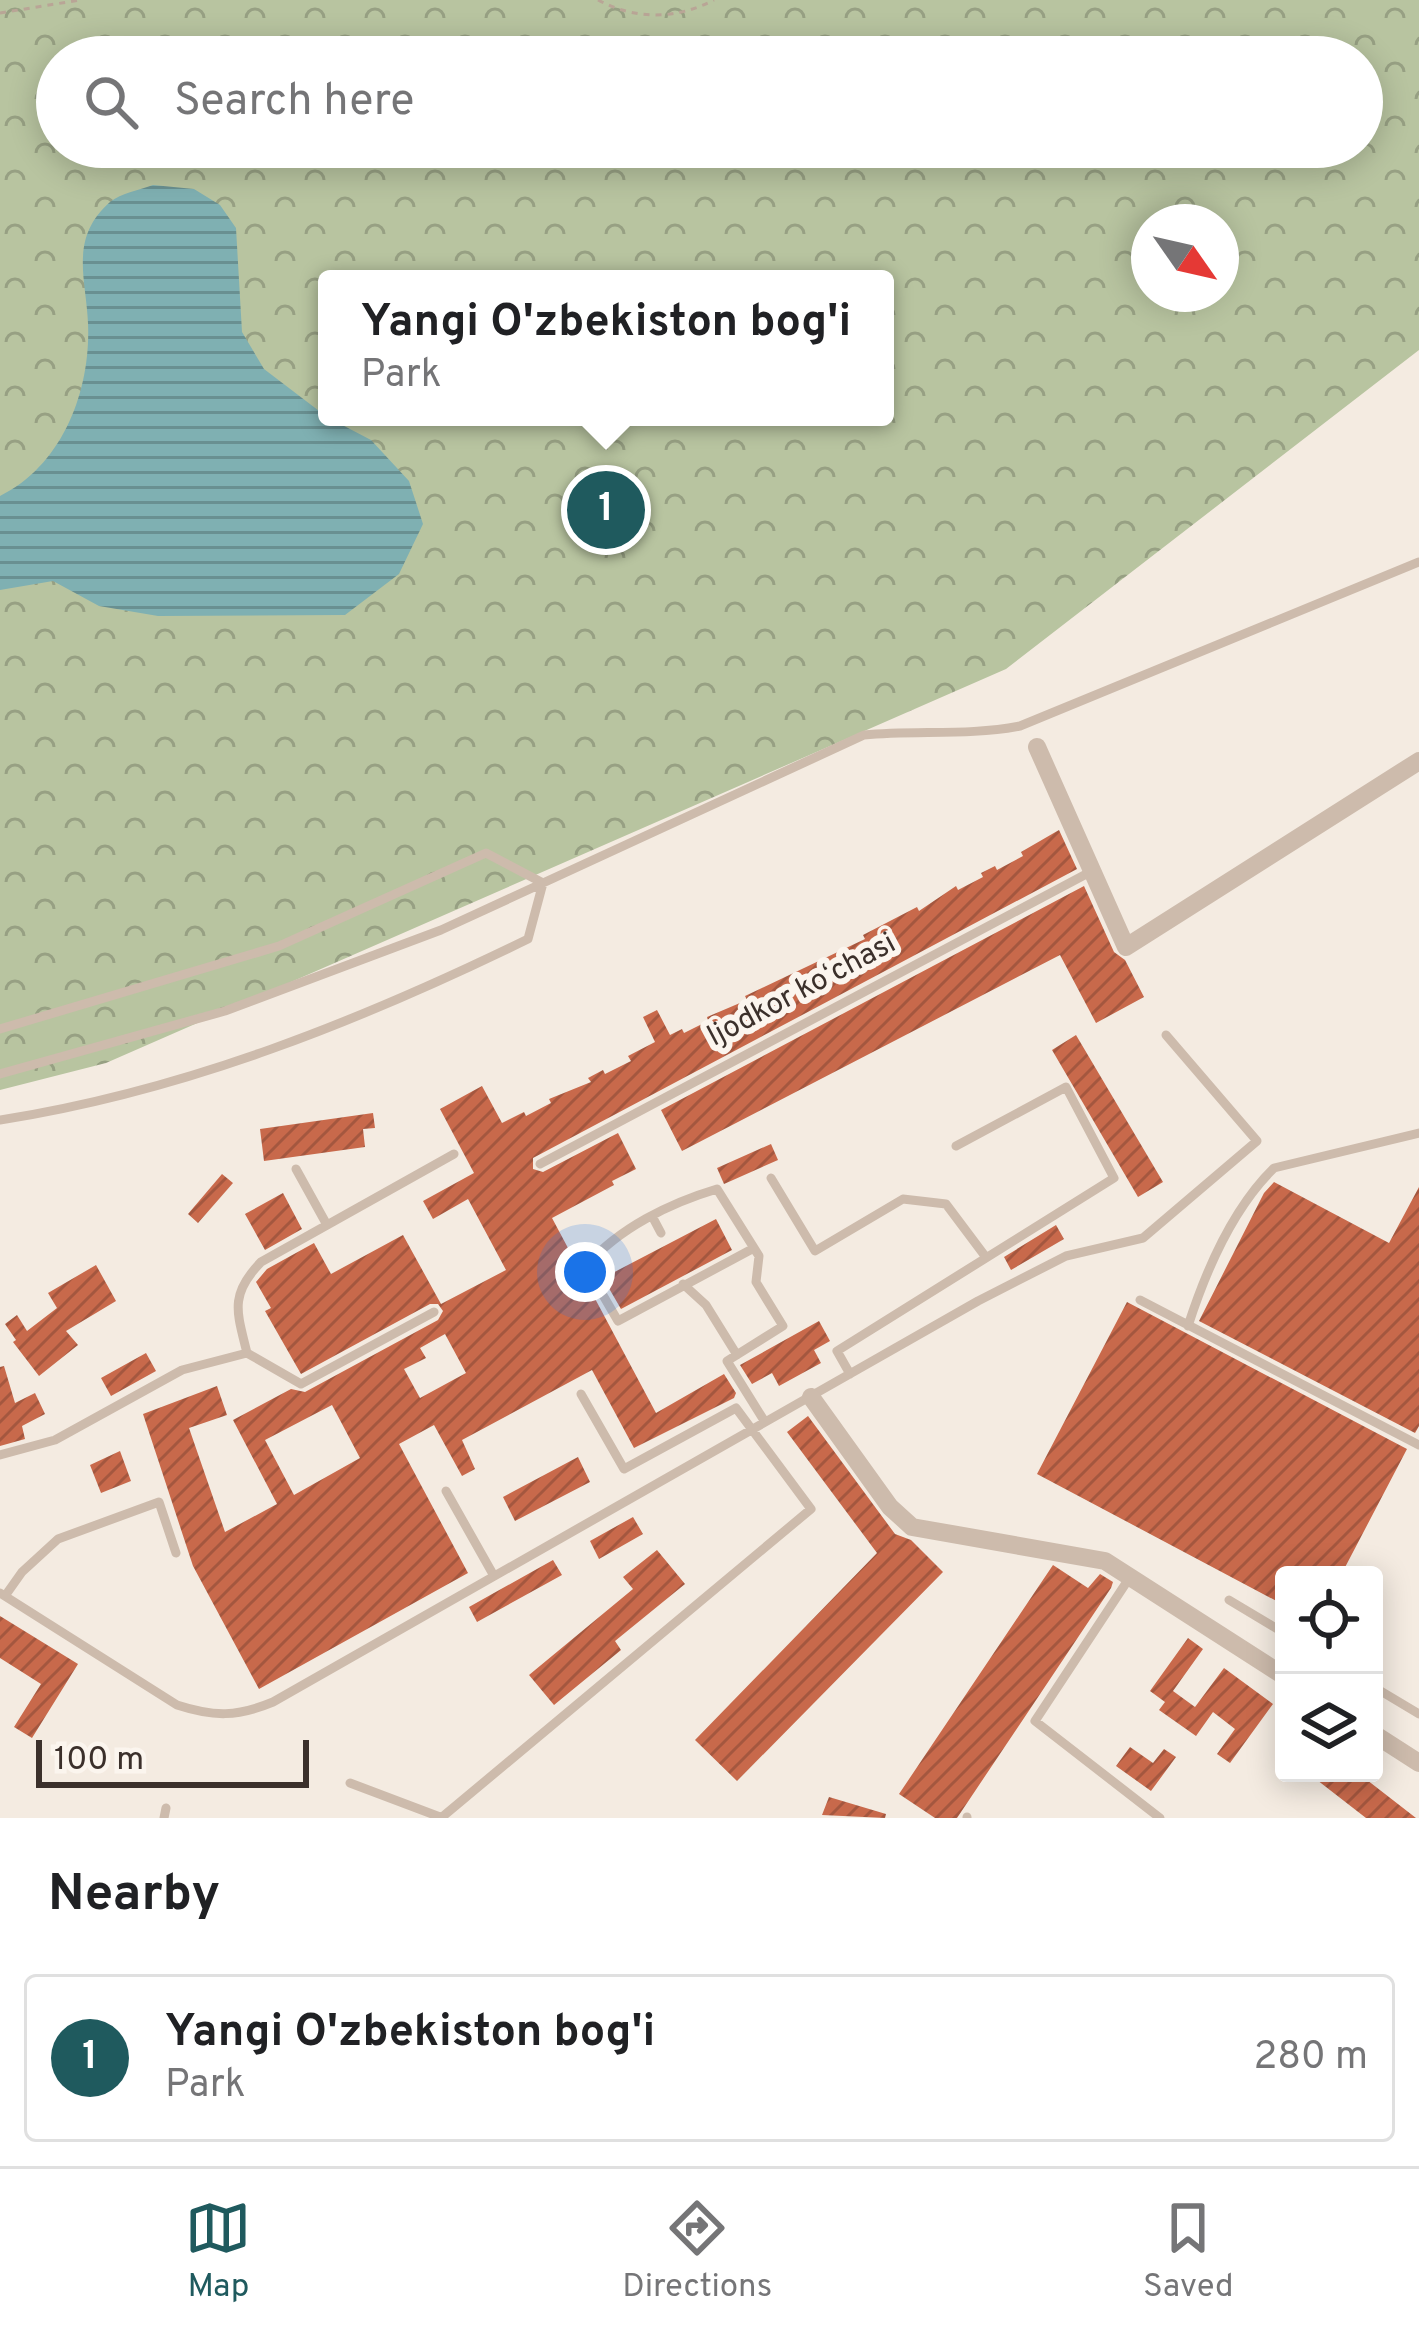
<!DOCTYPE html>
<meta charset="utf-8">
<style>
body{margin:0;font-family:Overpass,sans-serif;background:#f6f6f6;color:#202124}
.controls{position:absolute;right:36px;bottom:36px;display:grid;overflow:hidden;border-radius:12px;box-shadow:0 6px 30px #0003}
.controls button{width:108px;height:108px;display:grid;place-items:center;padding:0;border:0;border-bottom:3px solid #e0e0e0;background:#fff;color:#202124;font:60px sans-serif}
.compass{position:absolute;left:1131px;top:204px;width:108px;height:108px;border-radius:50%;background:#fff;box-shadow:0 6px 30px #0003;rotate:124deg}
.scale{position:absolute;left:36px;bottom:30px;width:273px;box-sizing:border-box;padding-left:12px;border:6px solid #3b302b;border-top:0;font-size:33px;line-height:42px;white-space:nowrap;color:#3b302b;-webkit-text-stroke:9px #fbf5ee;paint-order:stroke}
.you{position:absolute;left:585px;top:1272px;width:42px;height:42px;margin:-30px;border:9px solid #fff;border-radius:50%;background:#1a73e8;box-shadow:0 0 0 18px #1a73e833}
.badge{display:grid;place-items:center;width:78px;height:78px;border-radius:50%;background:#1f5a5e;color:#fff;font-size:39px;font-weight:700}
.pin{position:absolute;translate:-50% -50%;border:6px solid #fff;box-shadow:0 3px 12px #0006}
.popup{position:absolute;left:318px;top:270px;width:576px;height:156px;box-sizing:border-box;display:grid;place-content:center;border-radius:12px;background:#fff;filter:drop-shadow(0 3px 9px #0005);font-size:39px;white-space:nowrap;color:#757577}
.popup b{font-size:45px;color:#202124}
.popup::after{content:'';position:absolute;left:50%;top:100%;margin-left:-24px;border:24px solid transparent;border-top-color:#fff}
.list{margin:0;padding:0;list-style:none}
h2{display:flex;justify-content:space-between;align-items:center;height:156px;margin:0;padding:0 48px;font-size:51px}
h2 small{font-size:39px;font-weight:400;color:#757577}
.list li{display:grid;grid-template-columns:78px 1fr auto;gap:36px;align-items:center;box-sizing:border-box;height:168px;margin:0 24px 24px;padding:0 24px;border:3px solid #e0e0e0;border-radius:12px}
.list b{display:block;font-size:45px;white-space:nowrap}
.list p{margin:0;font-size:39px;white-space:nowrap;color:#757577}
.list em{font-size:39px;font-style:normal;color:#757577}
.icon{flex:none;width:66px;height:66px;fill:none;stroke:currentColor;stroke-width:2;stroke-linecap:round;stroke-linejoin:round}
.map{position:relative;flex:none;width:1419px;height:1818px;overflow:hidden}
.search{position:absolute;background:#fff;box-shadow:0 6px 30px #0003;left:36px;right:36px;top:36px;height:132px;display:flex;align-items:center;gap:30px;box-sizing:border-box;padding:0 42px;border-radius:66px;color:#757577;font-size:45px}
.sheet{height:348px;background:#fff}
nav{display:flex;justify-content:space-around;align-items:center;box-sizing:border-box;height:168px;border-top:3px solid #e0e0e0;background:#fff;font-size:33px;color:#757577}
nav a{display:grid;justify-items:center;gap:6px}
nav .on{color:#1f5a5e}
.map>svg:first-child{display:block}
.forest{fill:url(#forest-crowns);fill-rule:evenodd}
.water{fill:url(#water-rules)}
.building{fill:url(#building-hatch);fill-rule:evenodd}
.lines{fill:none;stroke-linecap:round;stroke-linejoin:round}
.path{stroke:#b9a596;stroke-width:3;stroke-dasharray:6 6;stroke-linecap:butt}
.lane{stroke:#cdbbac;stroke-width:9}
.street{stroke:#cdbbac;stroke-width:18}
.labels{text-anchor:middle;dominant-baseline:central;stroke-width:12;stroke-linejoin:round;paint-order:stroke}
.street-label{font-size:30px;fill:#3b302b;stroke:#fbf5ee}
</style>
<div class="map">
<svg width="1419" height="1818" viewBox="0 0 1419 1818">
<defs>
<pattern id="forest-crowns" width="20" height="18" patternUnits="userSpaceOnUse" patternTransform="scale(3)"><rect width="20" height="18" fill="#b8c4a0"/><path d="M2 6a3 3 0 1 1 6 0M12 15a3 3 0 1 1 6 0" fill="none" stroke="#97a083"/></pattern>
<pattern id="water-rules" width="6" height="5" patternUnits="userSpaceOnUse" patternTransform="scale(3)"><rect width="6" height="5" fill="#7fb0b2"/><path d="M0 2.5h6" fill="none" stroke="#699091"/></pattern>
<pattern id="building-hatch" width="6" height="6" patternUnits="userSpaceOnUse" patternTransform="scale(3)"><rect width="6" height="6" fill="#c8694b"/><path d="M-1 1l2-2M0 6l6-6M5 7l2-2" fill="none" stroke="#a4573f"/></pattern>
</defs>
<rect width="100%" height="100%" fill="#f4ebe1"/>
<path class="forest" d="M 0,0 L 1419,0 L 1419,350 L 1006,669 L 106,1063 L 0,1090 ZM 57,57 L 1362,57 L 1362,147 L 57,147 ZM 1149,222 L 1221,222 L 1221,294 L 1149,294 ZM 327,279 L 885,279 L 885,417 L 327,417 Z"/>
<path class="water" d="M 153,185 L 194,189 L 220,205 L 236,228 L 242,332 L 264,369 L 327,417 L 371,440 L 409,481 L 423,524 L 399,574 L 345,615 L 158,616 L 99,606 L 53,581 L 0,590 L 0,496 C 63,465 91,390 88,323 C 86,278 69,238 110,202 C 121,193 140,190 153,185 Z"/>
<path class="building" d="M 1059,830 L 1077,869 L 533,1158 L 533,1169 L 543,1172 L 618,1133 L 636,1169 L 612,1181 L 614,1185 L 552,1218 L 656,1413 L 724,1374 L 736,1393 L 734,1398 L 634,1448 L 592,1370 L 462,1440 L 475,1469 L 462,1476 L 434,1425 L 399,1444 L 468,1573 L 259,1689 L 193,1566 L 143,1414 L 217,1386 L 227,1415 L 189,1428 L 225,1532 L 277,1504 L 233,1420 L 291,1389 L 305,1392 L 438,1320 L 443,1311 L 438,1304 L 430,1304 L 301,1374 L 265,1311 L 271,1308 L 256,1282 L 267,1269 L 314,1243 L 331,1274 L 403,1235 L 441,1304 L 506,1270 L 468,1199 L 433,1219 L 423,1201 L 474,1173 L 440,1109 L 482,1086 L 502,1123 L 524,1112 L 526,1116 L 551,1103 L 549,1099 L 591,1082 L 588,1078 L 603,1070 L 605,1074 L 631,1061 L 628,1056 L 655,1042 L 643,1017 L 657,1010 L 670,1035 L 682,1029 L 684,1033 L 708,1021 L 707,1017 L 747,1000 L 745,996 L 865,939 L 863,935 L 917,907 L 919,911 L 956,886 L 958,890 L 983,877 L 981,873 L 995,866 L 997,870 L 1023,856 L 1021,852 ZM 445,1334 L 466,1373 L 420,1398 L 404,1369 L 426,1358 L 420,1348 ZM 332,1405 L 360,1458 L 294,1495 L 265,1440 Z
M 1084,886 L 1114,952 L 1125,960 L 1144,997 L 1096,1023 L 1060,955 L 682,1151 L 661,1110 Z
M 1076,1035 L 1163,1182 L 1138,1197 L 1052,1050 Z
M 373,1113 L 375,1128 L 363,1129 L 365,1147 L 264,1161 L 260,1129 Z
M 771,1144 L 778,1160 L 724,1184 L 717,1168 Z
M 222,1174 L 233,1183 L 198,1223 L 188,1214 Z
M 1274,1182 L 1389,1243 L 1419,1187 L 1419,1426 L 1415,1433 L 1199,1321 L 1264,1193 Z
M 283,1193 L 302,1229 L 265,1250 L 245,1214 Z
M 716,1219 L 732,1250 L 621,1309 L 603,1278 Z
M 1056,1225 L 1064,1239 L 1011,1270 L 1004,1257 Z
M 96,1265 L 116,1301 L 66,1331 L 78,1345 L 39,1376 L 13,1342 L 16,1340 L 5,1324 L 17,1315 L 27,1331 L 57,1308 L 48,1293 Z
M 1127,1302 L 1407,1449 L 1341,1575 L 1284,1575 L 1284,1605 L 1037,1474 Z
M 819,1321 L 830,1341 L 814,1350 L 821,1363 L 779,1386 L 772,1373 L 752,1384 L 740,1365 Z
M 146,1353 L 156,1371 L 111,1396 L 101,1378 Z
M 4,1366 L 15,1403 L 35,1393 L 45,1414 L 22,1426 L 25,1439 L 0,1446 L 0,1367 Z
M 808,1416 L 895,1534 L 911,1540 L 943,1572 L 737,1781 L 695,1740 L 877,1553 L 787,1432 Z
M 120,1451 L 131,1481 L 101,1493 L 90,1465 Z
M 578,1457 L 590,1482 L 515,1521 L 503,1497 Z
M 633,1517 L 643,1534 L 599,1559 L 590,1541 Z
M 657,1550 L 685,1584 L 615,1641 L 621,1650 L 554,1705 L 529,1675 L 633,1589 L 623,1577 Z
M 553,1560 L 562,1575 L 477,1622 L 469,1607 Z
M 1053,1565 L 1088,1588 L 1100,1574 L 1113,1582 L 1111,1588 L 957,1818 L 935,1818 L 899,1794 Z
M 0,1616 L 78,1664 L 32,1738 L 14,1727 L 41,1684 L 0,1658 Z
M 1188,1638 L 1203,1649 L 1173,1691 L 1195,1707 L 1224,1668 L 1273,1704 L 1230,1763 L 1217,1754 L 1235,1729 L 1213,1712 L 1196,1736 L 1159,1710 L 1165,1702 L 1150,1691 Z
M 1130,1747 L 1153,1763 L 1164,1749 L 1176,1757 L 1151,1791 L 1116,1766 Z
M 1308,1773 L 1358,1773 L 1416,1818 L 1366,1818 Z
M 829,1797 L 886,1814 L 885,1818 L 822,1815 Z"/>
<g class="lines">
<path class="path" d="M 598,0 C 636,20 675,20 714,0
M 0,13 L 80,0"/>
<path class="lane" d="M 0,1029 L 279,946 L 486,853 L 543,883 L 528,939 C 360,1021 185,1091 0,1120
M 0,1074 L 225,1011 L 441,930 L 864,735 C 916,730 969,736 1020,726 L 1419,562
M 540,1164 L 1092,871
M 296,1169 L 327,1225
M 771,1178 L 815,1251 L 903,1199 L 946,1204 L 985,1256
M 652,1216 L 661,1233
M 754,1248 L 618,1321 L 586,1266 C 619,1228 670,1203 717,1189 L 754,1248 L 759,1256 L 756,1282 L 783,1326 L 727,1361 L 765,1422
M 683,1284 L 706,1305 L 737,1355
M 1140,1300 L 1419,1445
M 1188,1326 C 1206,1270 1232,1209 1274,1168 L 1419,1133
M 247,1353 C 237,1312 229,1295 261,1262 L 454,1154
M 850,1374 L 837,1351 L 1114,1178 L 1066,1087 L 956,1146
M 0,1455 L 55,1440 L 182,1370 L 247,1353 L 301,1384 L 434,1312
M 446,1491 L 494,1576
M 1130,1577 L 1035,1721 L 1160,1818
M 0,1593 L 177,1705 C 214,1717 237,1717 273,1702 L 978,1301 L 1066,1256 L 1143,1238 L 1257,1141 L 1166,1035
M 5,1596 L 22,1572 L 58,1539 L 159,1502 L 176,1553
M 1229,1600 L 1284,1633
M 1374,1687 L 1419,1714
M 350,1783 L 440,1817
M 967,1817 L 967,1818
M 164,1818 L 166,1808
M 441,1818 L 811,1509 L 736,1408 L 624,1469 L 581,1394"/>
<path class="street" d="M 1037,747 L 1126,947 L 1419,761
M 811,1397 L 890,1507 L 912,1527 L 1105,1561 L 1284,1676
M 1374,1734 L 1419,1763"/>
</g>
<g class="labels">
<g class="street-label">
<text transform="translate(802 991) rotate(-28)">Ijodkor koʻchasi</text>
</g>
</g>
</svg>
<div class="controls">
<button><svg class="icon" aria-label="locate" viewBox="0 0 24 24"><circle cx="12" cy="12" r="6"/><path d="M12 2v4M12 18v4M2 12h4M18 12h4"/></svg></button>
<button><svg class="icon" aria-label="layers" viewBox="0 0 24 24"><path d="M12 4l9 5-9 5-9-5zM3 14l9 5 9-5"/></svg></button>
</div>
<svg class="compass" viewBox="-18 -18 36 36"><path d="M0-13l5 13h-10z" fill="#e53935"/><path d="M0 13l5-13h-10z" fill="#757577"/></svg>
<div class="scale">100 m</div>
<div class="you"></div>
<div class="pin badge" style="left:606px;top:510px">1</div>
<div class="popup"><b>Yangi O'zbekiston bog'i</b>Park</div>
<div class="search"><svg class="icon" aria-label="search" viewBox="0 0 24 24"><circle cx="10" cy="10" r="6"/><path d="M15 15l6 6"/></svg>Search here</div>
</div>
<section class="sheet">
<h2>Nearby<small></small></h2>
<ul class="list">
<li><span class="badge">1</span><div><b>Yangi O'zbekiston bog'i</b><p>Park</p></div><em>280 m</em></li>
</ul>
</section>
<nav>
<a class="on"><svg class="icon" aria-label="map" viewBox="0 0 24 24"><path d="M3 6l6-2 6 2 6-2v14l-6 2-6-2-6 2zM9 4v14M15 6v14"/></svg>Map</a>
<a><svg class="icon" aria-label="directions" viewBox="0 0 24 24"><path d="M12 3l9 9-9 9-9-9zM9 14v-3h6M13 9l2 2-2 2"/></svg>Directions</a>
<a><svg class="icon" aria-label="saved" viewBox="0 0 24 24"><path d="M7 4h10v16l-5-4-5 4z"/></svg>Saved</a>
</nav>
